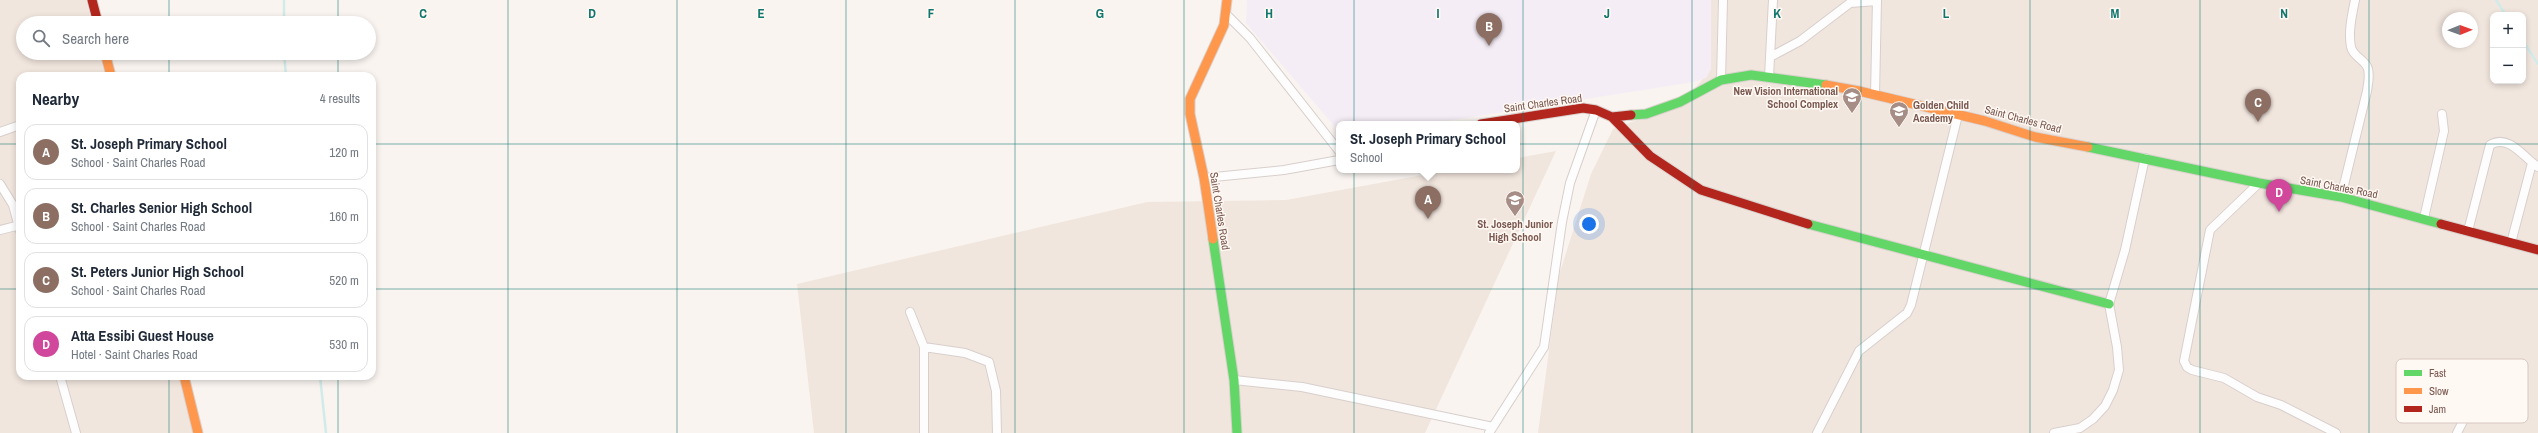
<!DOCTYPE html>
<meta charset="utf-8">
<style>
body{margin:0;font-family:"Archivo Narrow",sans-serif;background:#f2f2f3;color:#1f2937}
.controls{position:absolute;right:12px;top:12px;display:grid;overflow:hidden;border-radius:8px;box-shadow:0 2px 6px #0003}
.controls button{width:36px;height:36px;display:grid;place-items:center;padding:0;border:0;border-bottom:1px solid #e0e1e3;background:#fff;color:#1f2937;font:20px sans-serif}
.compass{position:absolute;left:2442px;top:12px;width:36px;height:36px;border-radius:50%;background:#fff;box-shadow:0 2px 6px #0003;rotate:89deg}
.you{position:absolute;left:1589px;top:224px;width:14px;height:14px;margin:-10px;border:3px solid #fff;border-radius:50%;background:#1a73e8;box-shadow:0 0 0 6px #1a73e833}
.badge{display:grid;place-items:center;width:26px;height:26px;border-radius:50%;background:#a68e87;color:#fff;font-size:13px;font-weight:700}
.pin{position:absolute;translate:-50% -33px;filter:drop-shadow(0 1px 2px #0008)}
.pin::after{content:'';position:absolute;top:21px;width:14px;height:12px;background:inherit;clip-path:polygon(0 0,100% 0,50% 100%)}
.popup{position:absolute;left:1336px;top:121px;width:184px;height:52px;box-sizing:border-box;display:grid;place-content:center;border-radius:8px;background:#fff;filter:drop-shadow(0 1px 3px #0005);font-size:13px;white-space:nowrap;color:#747a83}
.popup b{font-size:15px;color:#1f2937}
.popup::after{content:'';position:absolute;left:50%;top:100%;margin-left:-8px;border:8px solid transparent;border-top-color:#fff}
.list{margin:0;padding:0;list-style:none}
h2{display:flex;justify-content:space-between;align-items:center;height:52px;margin:0;padding:0 16px;font-size:17px}
h2 small{font-size:13px;font-weight:400;color:#747a83}
.list li{display:grid;grid-template-columns:26px 1fr auto;gap:12px;align-items:center;box-sizing:border-box;height:56px;margin:0 8px 8px;padding:0 8px;border:1px solid #e0e1e3;border-radius:12px}
.list b{display:block;font-size:15px;white-space:nowrap}
.list p{margin:0;font-size:13px;white-space:nowrap;color:#747a83}
.list em{font-size:13px;font-style:normal;color:#747a83}
.icon{flex:none;width:22px;height:22px;fill:none;stroke:currentColor;stroke-width:2;stroke-linecap:round;stroke-linejoin:round}
.map{position:relative;flex:none;width:2538px;height:433px;overflow:hidden}
.search{position:absolute;background:#fff;box-shadow:0 2px 6px #0003;left:16px;top:16px;width:360px;height:44px;display:flex;align-items:center;gap:10px;box-sizing:border-box;padding:0 14px;border-radius:22px;color:#747a83;font-size:15px}
.panel{position:absolute;background:#fff;box-shadow:0 2px 6px #0003;left:16px;top:72px;width:360px;height:308px;border-radius:12px}
.map>svg:first-child{display:block}
.residential{fill:#f1e6de;fill-rule:evenodd}
.education{fill:#f5edf6}
.lines{fill:none;stroke-linecap:round;stroke-linejoin:round}
.stream{stroke:#d1ebea;stroke-width:2.5}
.street-casing{stroke:#d8cfcc;stroke-width:10}
.fast-casing{stroke:#dad1cd;stroke-width:11}
.slow-casing{stroke:#dad1cd;stroke-width:11}
.jam-casing{stroke:#dad1cd;stroke-width:11}
.street{stroke:#fefdfd;stroke-width:8}
.fast{stroke:#63d668;stroke-width:9}
.slow{stroke:#ff974d;stroke-width:9}
.jam{stroke:#b3261e;stroke-width:9}
.grid{fill:none;stroke:#0f766e;stroke-width:1;stroke-opacity:0.55}
.labels{text-anchor:middle;dominant-baseline:central;stroke-width:3;stroke-linejoin:round;paint-order:stroke}
.poi-label{font-size:11px;font-weight:bold;fill:#79574e;stroke:#fff8f3;text-anchor:end}
.street-label{font-size:11px;fill:#79574e;stroke:#fff8f3}
.key{fill:#fff8f3;stroke:#d7c8c2;stroke-width:1}
.key-label{font-size:11px;fill:#79574e}
.grid-label{font-size:13px;text-anchor:middle;font-weight:bold;fill:#0f766e;stroke:#fff8f3;stroke-width:3;stroke-linejoin:round;paint-order:stroke}
</style>
<div class="map">
<svg width="2538" height="433" viewBox="0 0 2538 433">
<rect width="100%" height="100%" fill="#f9f4f0"/>
<path class="residential" d="M 0,0 L 86,0 L 92,23 L 23,23 L 23,53 L 99,53 L 105,76 L 20,76 L 20,376 L 181,376 L 196,433 L 0,433 Z
M 1711,0 L 2538,0 L 2538,433 L 1538,433 L 1559,275 L 1591,174 L 1613,129 L 1683,103 L 1710,70 ZM 2493,15 L 2523,15 L 2523,81 L 2493,81 ZM 2448,18 L 2472,18 L 2472,42 L 2448,42 Z
M 1556,151 L 1425,433 L 814,433 L 797,284 L 1147,202 L 1286,200 L 1450,170 L 1517,170 L 1517,158 Z"/>
<path class="education" d="M 1247,0 L 1711,0 L 1711,69 L 1706,78 L 1694,82 L 1427,124 L 1339,124 L 1339,127 L 1335,127 L 1246,23 Z"/>
<g class="lines">
<path class="stream" d="M 2496,0 L 2506,15
M 284,23 L 284,0
M 2523,41 L 2538,64
M 284,53 L 286,76
M 320,376 L 326,433"/>
<g class="street-casing">
<path id="street" d="M 1226,14 L 1250,38 L 1339,151
M 1770,57 L 1773,0
M 1769,77 L 1770,57 L 1800,41 L 1850,3 L 1877,1
M 1721,80 L 1723,0
M 1875,95 L 1877,0
M 0,132 L 20,125
M 1204,178 L 1284,170 L 1339,160
M 2259,183 L 2210,230 L 2184,361 L 2187,367 L 2192,370 L 2224,378 L 2257,397 L 2281,405 L 2336,433
M 0,184 L 13,205 L 20,231
M 2341,197 L 2367,91 C 2368,84 2370,76 2368,69 C 2366,60 2353,57 2351,47 C 2348,32 2352,15 2355,0
M 2424,218 L 2444,131 L 2442,114
M 0,230 L 20,225
M 2468,231 L 2490,145 C 2509,133 2525,159 2538,167
M 2511,243 L 2532,163
M 910,312 L 924,347 L 924,433
M 924,347 L 965,353 L 989,362 L 996,391 L 997,433
M 60,376 L 76,433
M 1234,380 L 1302,387 L 1493,427
M 1489,433 L 1544,347 L 1562,222 L 1570,183 L 1596,110
M 1817,433 L 1859,351 L 1907,313 L 1911,305 L 1958,115
M 2054,433 L 2080,428 L 2093,419 L 2105,406 L 2113,390 L 2119,370 L 2117,347 L 2109,304 L 2125,250 L 2145,158
M 2457,433 L 2491,366"/>
</g>
<g class="fast-casing">
<path id="fast" d="M 1631,115 L 1646,114 L 1680,102 L 1721,80 L 1751,75 L 1826,85
M 2088,147 L 2259,183 L 2341,197 L 2441,224
M 1808,224 L 2109,304
M 1213,239 L 1234,380 L 1237,433"/>
</g>
<g class="slow-casing">
<path id="slow" d="M 105,53 L 111,76
M 1826,85 L 1859,91 L 1985,121 L 2035,137 L 2088,147
M 1213,239 L 1204,178 L 1190,114 L 1190,99 L 1224,25 L 1227,0
M 184,376 L 198,433"/>
</g>
<g class="jam-casing">
<path id="jam" d="M 92,0 L 98,23
M 1612,117 L 1650,156 L 1701,190 L 1808,224
M 1481,124 L 1583,108 L 1596,110 L 1612,117 L 1631,115
M 2441,224 L 2538,250"/>
</g>
<use href="#street" class="street"/>
<use href="#fast" class="fast"/>
<use href="#slow" class="slow"/>
<use href="#jam" class="jam"/>
</g>
<path class="grid" d="M 169,0 L 169,23M 338,0 L 338,23M 508,0 L 508,433M 677,0 L 677,433M 846,0 L 846,433M 1015,0 L 1015,433M 1184,0 L 1184,433M 1354,0 L 1354,433M 1523,0 L 1523,433M 1692,0 L 1692,433M 1861,0 L 1861,433M 2030,0 L 2030,433M 2200,0 L 2200,433M 2369,0 L 2369,433M 169,53 L 169,76M 338,53 L 338,76M 0,144 L 20,144M 372,144 L 2538,144M 0,289 L 20,289M 372,289 L 2538,289M 169,376 L 169,433M 338,376 L 338,433"/>
<defs>
<g id="school-pin" transform="scale(1)"><path d="M0 17L-7.5 6A9.5 9.5 0 1 1 7.5 6Z" fill="#a68e87" stroke="#fff8f3"/><path d="M0-5L7-2L0 1L-7-2ZM-4 1L0 2.5L4 1V4Q0 6-4 4Z" fill="#fff"/></g>
</defs>
<g fill-rule="evenodd">
<use href="#school-pin" x="1852" y="97"/>
<use href="#school-pin" x="1899" y="111"/>
<use href="#school-pin" x="1515" y="200"/>
</g>
<g class="labels">
<g class="poi-label">
<text x="1838" y="91">New Vision International<tspan x="1838" dy="13">School Complex</tspan></text>
<text x="1913" y="105" text-anchor="start">Golden Child<tspan x="1913" dy="13">Academy</tspan></text>
<text x="1515" y="224" text-anchor="middle">St. Joseph Junior<tspan x="1515" dy="13">High School</tspan></text>
</g>
<g class="street-label">
<text transform="translate(1543 103) rotate(-8)">Saint Charles Road</text>
<text transform="translate(2023 119) rotate(15)">Saint Charles Road</text>
<text transform="translate(2339 187) rotate(11)">Saint Charles Road</text>
<text transform="translate(1220 211) rotate(81)">Saint Charles Road</text>
</g>
</g>
<rect x="2396" y="359" width="132" height="64" rx="6" class="key"/>
<rect x="2404" y="370" width="18" height="6" fill="#63d668"/>
<rect x="2404" y="388" width="18" height="6" fill="#ff974d"/>
<rect x="2404" y="406" width="18" height="6" fill="#b3261e"/>
<g class="key-label">
<text x="2429" y="377">Fast</text>
<text x="2429" y="395">Slow</text>
<text x="2429" y="413">Jam</text>
</g>
<g class="grid-label">
<text x="423" y="18">C</text>
<text x="592" y="18">D</text>
<text x="761" y="18">E</text>
<text x="931" y="18">F</text>
<text x="1100" y="18">G</text>
<text x="1269" y="18">H</text>
<text x="1438" y="18">I</text>
<text x="1607" y="18">J</text>
<text x="1777" y="18">K</text>
<text x="1946" y="18">L</text>
<text x="2115" y="18">M</text>
<text x="2284" y="18">N</text>
</g>
</svg>
<div class="controls">
<button>+</button>
<button>−</button>
</div>
<svg class="compass" viewBox="-18 -18 36 36"><path d="M0-13l5 13h-10z" fill="#e53935"/><path d="M0 13l5-13h-10z" fill="#747a83"/></svg>
<div class="you"></div>
<div class="pin badge" style="left:1428px;top:219px;background:#8d6e63">A</div>
<div class="popup"><b>St. Joseph Primary School</b>School</div>
<div class="pin badge" style="left:1489px;top:46px;background:#8d6e63">B</div>
<div class="pin badge" style="left:2258px;top:122px;background:#8d6e63">C</div>
<div class="pin badge" style="left:2279px;top:212px;background:#d1479c">D</div>
<div class="search"><svg class="icon" aria-label="search" viewBox="0 0 24 24"><circle cx="10" cy="10" r="6"/><path d="M15 15l6 6"/></svg>Search here</div>
<section class="panel">
<h2>Nearby<small>4 results</small></h2>
<ul class="list">
<li><span class="badge" style="background:#8d6e63">A</span><div><b>St. Joseph Primary School</b><p>School · Saint Charles Road</p></div><em>120 m</em></li>
<li><span class="badge" style="background:#8d6e63">B</span><div><b>St. Charles Senior High School</b><p>School · Saint Charles Road</p></div><em>160 m</em></li>
<li><span class="badge" style="background:#8d6e63">C</span><div><b>St. Peters Junior High School</b><p>School · Saint Charles Road</p></div><em>520 m</em></li>
<li><span class="badge" style="background:#d1479c">D</span><div><b>Atta Essibi Guest House</b><p>Hotel · Saint Charles Road</p></div><em>530 m</em></li>
</ul>
</section>
</div>
